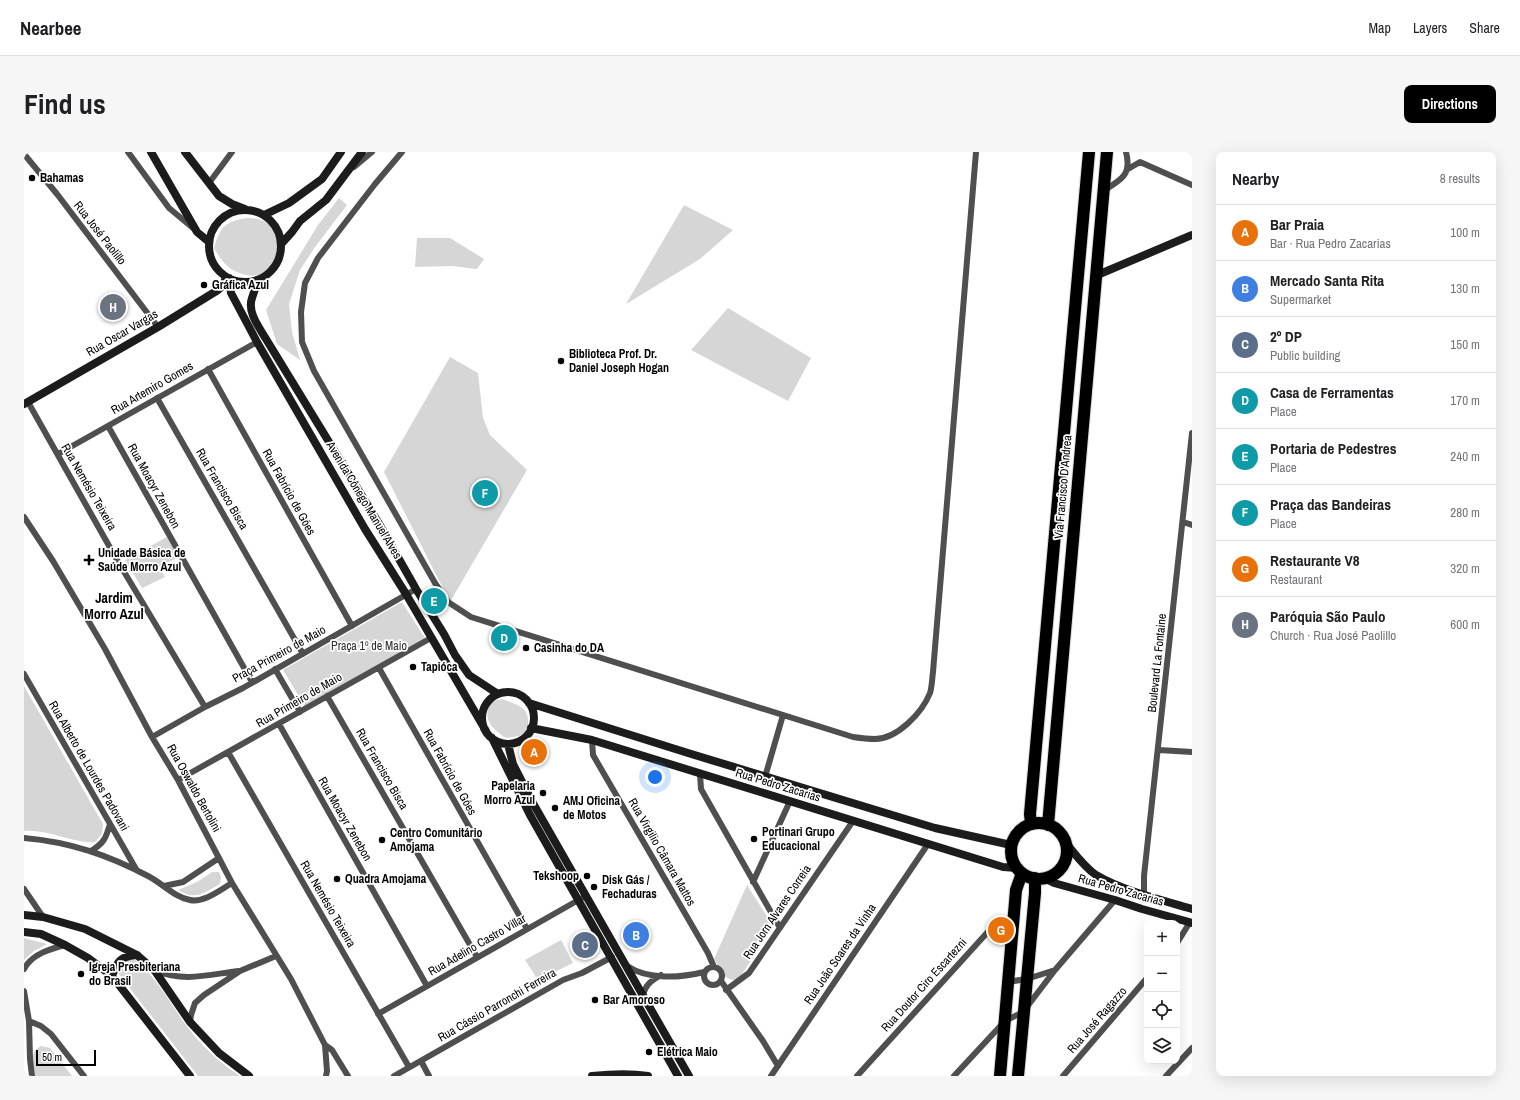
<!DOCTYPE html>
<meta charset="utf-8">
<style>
body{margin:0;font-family:"Archivo Narrow",sans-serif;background:#f6f6f6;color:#202124}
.controls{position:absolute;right:12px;bottom:12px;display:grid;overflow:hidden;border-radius:8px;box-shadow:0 4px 16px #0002}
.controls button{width:36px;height:36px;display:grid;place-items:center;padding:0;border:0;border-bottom:1px solid #e0e0e0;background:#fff;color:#202124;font:20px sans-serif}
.scale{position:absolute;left:12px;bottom:10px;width:60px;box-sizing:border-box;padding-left:4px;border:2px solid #000;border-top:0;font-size:11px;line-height:14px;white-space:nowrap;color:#000;-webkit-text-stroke:3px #fff;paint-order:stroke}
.you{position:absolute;left:631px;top:625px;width:14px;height:14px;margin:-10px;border:3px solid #fff;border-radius:50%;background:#1a73e8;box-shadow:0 0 0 6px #1a73e833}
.badge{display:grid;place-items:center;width:26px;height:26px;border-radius:50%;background:#000;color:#fff;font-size:13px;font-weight:700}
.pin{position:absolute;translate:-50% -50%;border:2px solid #fff;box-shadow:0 1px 4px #0006}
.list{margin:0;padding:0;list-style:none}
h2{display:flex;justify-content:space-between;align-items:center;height:52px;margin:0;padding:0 16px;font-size:17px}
h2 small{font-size:13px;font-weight:400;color:#757577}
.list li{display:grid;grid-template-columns:26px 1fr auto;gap:12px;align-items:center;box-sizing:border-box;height:56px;padding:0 16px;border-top:1px solid #e0e0e0}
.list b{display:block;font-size:15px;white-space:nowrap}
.list p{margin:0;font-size:13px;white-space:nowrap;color:#757577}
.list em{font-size:13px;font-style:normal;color:#757577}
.icon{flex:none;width:22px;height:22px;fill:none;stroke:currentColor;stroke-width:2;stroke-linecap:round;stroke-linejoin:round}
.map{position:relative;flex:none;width:1168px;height:924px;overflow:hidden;border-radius:8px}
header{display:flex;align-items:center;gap:24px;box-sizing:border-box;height:56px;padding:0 20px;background:#fff;border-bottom:1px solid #e0e0e0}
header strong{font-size:19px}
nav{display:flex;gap:22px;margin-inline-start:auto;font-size:14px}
.intro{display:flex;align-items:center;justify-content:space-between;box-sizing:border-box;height:96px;padding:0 24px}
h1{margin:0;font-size:28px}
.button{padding:10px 18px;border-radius:8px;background:#000;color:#fff;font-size:14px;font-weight:700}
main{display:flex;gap:24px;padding:0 24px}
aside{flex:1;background:#fff;border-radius:8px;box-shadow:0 4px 16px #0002}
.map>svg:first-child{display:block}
.green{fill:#d6d6d6}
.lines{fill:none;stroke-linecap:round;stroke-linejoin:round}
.highway-casing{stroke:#dbdbdb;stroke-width:14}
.street{stroke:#4f4f4f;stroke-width:6}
.secondary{stroke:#1c1c1c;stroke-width:8}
.highway{stroke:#000;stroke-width:12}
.poi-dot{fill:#000;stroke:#fff;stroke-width:1.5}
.labels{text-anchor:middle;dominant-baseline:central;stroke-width:3.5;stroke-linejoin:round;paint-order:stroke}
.poi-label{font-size:12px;font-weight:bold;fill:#000;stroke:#fff;text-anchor:start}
.street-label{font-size:12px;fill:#000;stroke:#fff}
.park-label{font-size:12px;fill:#2d2d2d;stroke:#fff}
.quarter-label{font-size:14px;font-weight:bold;fill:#000;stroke:#fff}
</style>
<header>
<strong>Nearbee</strong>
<nav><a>Map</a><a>Layers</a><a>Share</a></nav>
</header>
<div class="intro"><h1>Find us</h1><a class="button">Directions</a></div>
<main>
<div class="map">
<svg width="1168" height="924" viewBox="0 0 1168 924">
<rect width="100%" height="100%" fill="#fff"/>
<path class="green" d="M 315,46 L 323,53 L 291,95 L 276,118 L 265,152 L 268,180 L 276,208 L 253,192 L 242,158 L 294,73 Z
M 660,53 L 709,78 L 676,107 L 602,152 Z
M 224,66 C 270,66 262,130 222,123 C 206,120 197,109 190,96 C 196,75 201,69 224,66 Z
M 393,86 L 426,86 L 460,107 L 453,117 L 428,114 L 391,115 Z
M 704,156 L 787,206 L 764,249 L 667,198 Z
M 426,205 L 454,221 L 459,266 L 466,283 L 503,318 L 426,450 L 360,320 Z
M 143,385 L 155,405 L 135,415 L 141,425 L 118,436 L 101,408 Z
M 378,450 L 402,488 L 281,555 L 259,518 Z
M 0,534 L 79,672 L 78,682 L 71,690 C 49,692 25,677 0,679 Z
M 478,547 C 496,554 508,555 503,579 L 495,584 L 482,586 C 467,576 457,566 468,549 Z
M 188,720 L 195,720 L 197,725 L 196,732 C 179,741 172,749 154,738 L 173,730 Z
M 723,733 L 744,766 L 746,774 L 744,783 L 714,828 C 699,829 697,818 690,807 Z
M 0,786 L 23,792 L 10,799 L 0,808 Z
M 537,788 L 549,811 L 514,828 L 501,808 Z
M 110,807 C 131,824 144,847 159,869 C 174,890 194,910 216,924 L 174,924 L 94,821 L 94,816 L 97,810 Z
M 17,894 L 26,896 L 48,924 L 11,924 L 8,906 L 11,898 Z"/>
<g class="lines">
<g class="highway-casing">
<path id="highway" d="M987 699a28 28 0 1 1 56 0a28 28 0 1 1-56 0Z
M 1007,672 L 1006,662 L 1065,0
M 1024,673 L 1083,0
M 976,924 L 992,738 L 998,721
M 994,924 L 1011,741 L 1011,726"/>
</g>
<path class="street" d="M 104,0 L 145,56 L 169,76
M 378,0 L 351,32 L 294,106 L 281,131 L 277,160 L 278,190 L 290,219 L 411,431 L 424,450 L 447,465 L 829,585 C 836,586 844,587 851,587 C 873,587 898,561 906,541 C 908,535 908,527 909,520 L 952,0
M 0,2 L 33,42 L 134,175
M 330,15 L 348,0
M 1104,17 L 1116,10 L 1168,33
M 185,31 L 208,0
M 1079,39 C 1097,28 1108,23 1102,0
M 184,217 L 328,474
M 133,246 L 279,502
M 4,250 L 93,408 L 181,555
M 84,274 L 228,530
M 34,302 L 233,190
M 0,365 L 29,409 L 81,497 L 128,585 L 154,628 L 208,731 L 267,827 L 301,893 L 303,919 L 302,924
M 1159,370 L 1168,373
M 355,516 L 503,777
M 251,517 L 276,560
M 0,522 L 112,717
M 303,544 L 453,805
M 255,572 L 403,834
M 128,585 L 181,555 L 219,536 L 392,437
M 568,588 L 569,603 L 684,801 L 690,815
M 1135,598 L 1168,600
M 204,600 L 385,915
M 676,622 L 677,637 L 756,776
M 741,625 L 759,563
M 154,628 L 407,486
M 0,686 C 46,690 84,703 124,724 C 138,731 150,745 166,748 C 180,751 196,738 208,731
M 67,699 C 80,691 82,686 86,672
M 729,730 L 766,649
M 140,734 L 159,730 L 195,706
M 0,737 L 19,765
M 1120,742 L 1120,724 L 1168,281
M 1153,791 L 1166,770
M 603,814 C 624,828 656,826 680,820
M680 824a9 9 0 1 1 18 0a9 9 0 1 1-18 0Z
M 0,817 C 8,802 26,797 41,793
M 131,819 C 161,830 183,823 214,819
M 697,829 L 739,889 L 754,914
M 983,830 L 1003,827 L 1031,818
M 702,838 L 725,821 L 829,669
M 0,839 L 5,869 L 6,907 L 8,924
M 619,843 C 622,832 627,829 637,823
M 354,862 L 558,746
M 5,869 L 17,874 L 27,882 L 60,924
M 166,870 L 167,863 L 171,851 L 180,843 L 216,819 L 252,804
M 301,893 L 308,898 L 324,924
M 397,909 L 405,924
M 370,924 L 539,828 L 558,821 L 588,805
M 747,924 L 904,692
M 833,924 L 971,772 L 979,770 L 989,774
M 930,924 L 981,869 L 999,860 L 1031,818 L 1091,748
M 1039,924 L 1123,826
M 1142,924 L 1168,896"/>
<path class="secondary" d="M 127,0 L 173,80 L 185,90
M 161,0 L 195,44 L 208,52 L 221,57
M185 94a36 36 0 1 1 72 0a36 36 0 1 1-72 0Z
M 240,63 L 265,51 L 298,27 L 317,0
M 258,91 L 268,80 L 276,69 L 302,48 L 338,0
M 1071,124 L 1168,83
M 205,126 L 207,141 L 233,190 L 341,377 L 382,442 L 462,579
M 234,128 C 232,134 230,140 228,146 C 223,160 235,175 242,187 L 354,370 L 392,437 L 420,482 L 431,503 L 445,523 L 474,542
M 0,252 L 134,175 L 194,138 L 199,134 L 202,125
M458 566a26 26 0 1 1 52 0a26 26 0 1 1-52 0Z
M 505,551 L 664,601 L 911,676 L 987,693
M 507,576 L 568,588 L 979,715 L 993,716
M 468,586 L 506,663 L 654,924
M 484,592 L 489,612 L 510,653 L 665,924
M 1042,691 C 1051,702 1060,715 1072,723 C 1099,739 1138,748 1168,757
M 1020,726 L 1030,731 L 1091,748 L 1118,757 L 1168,771
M 0,763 L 19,765 L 61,777 L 113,803 L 131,819 L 166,870 L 195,901 L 225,924
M 0,780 L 17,782 L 41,793 L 64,806 L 88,824 L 166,924
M 88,824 C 93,809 97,804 113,803
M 568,924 C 587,922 605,921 624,924"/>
<use href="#highway" class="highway"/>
</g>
<g class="poi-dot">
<circle cx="8" cy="26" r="4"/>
<circle cx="180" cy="133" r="4"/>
<circle cx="537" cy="209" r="4"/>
<path d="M63 402h4v4h4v4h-4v4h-4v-4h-4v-4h4z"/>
<circle cx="502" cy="496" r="4"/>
<circle cx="389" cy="515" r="4"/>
<circle cx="519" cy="641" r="4"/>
<circle cx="531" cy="656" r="4"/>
<circle cx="730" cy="687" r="4"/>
<circle cx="358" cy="688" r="4"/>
<circle cx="563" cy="724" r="4"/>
<circle cx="313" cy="727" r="4"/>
<circle cx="570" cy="735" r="4"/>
<circle cx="57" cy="822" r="4"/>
<circle cx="571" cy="848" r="4"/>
<circle cx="625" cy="900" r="4"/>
</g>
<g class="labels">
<g class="poi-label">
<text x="16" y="26">Bahamas</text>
<text x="188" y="133">Gráfica Azul</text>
<text x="545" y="202">Biblioteca Prof. Dr.<tspan x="545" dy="14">Daniel Joseph Hogan</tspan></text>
<text x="74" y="401">Unidade Básica de<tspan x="74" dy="14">Saúde Morro Azul</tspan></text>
<text x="510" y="496">Casinha do DA</text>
<text x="397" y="515">Tapióca</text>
<text x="511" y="634" text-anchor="end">Papelaria<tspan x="511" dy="14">Morro Azul</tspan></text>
<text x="539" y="649">AMJ Oficina<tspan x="539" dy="14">de Motos</tspan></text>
<text x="738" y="680">Portinari Grupo<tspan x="738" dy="14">Educacional</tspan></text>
<text x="366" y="681">Centro Comunitário<tspan x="366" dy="14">Amojama</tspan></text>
<text x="555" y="724" text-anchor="end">Tekshoop</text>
<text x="321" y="727">Quadra Amojama</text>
<text x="578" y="728">Disk Gás /<tspan x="578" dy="14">Fechaduras</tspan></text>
<text x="65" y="815">Igreja Presbiteriana<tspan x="65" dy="14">do Brasil</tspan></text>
<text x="579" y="848">Bar Amoroso</text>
<text x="633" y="900">Elétrica Maio</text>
</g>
<g class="street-label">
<text transform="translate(76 81) rotate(52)">Rua José Paolillo</text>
<text transform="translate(98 181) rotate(-30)">Rua Oscar Vargas</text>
<text transform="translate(128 236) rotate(-30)">Rua Artemiro Gomes</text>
<text transform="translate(130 334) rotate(61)">Rua Moacyr Zenebon</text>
<text transform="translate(65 335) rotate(60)">Rua Nemésio Teixeira</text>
<text transform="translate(1039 335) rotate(-85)">Via Francisco D'Andrea</text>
<text transform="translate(198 337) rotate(60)">Rua Francisco Bisca</text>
<text transform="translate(265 340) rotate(61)">Rua Fabrício de Góes</text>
<text transform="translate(340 348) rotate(59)">Avenida Cônego Manuel Alves</text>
<text transform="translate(255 502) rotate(-29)">Praça Primeiro de Maio</text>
<text transform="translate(1133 511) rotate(-84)">Boulevard La Fontaine</text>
<text transform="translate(275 548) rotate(-30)">Rua Primeiro de Maio</text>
<text transform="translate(65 614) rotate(60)">Rua Alberto de Lourdes Padovani</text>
<text transform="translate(358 617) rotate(60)">Rua Francisco Bisca</text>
<text transform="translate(426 620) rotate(61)">Rua Fabrício de Góes</text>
<text transform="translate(754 633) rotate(17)">Rua Pedro Zacarias</text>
<text transform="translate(170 636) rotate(61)">Rua Oswaldo Bertolini</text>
<text transform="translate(321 667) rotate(60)">Rua Moacyr Zenebon</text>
<text transform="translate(638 700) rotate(60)">Rua Virgilio Câmara Mattos</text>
<text transform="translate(1097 738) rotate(16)">Rua Pedro Zacarias</text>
<text transform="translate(304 752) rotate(60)">Rua Nemésio Teixeira</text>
<text transform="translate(753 760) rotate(-56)">Rua Jorn Alvares Correia</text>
<text transform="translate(453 793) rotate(-30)">Rua Adelino Castro Villar</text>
<text transform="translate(816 802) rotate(-56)">Rua João Soares da Vinha</text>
<text transform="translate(900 833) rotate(-48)">Rua Doutor Ciro Escartezni</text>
<text transform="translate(473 853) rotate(-30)">Rua Cássio Parronchi Ferreira</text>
<text transform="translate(1073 868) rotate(-49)">Rua José Ragazzo</text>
</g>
<g class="park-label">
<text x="345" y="494">Praça 1º de Maio</text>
</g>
<g class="quarter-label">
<text x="90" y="446">Jardim<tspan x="90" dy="16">Morro Azul</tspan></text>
</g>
</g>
</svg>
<div class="controls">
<button>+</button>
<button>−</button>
<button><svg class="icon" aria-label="locate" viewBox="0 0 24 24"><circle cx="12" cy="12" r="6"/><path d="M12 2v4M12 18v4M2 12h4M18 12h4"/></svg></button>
<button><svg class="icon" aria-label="layers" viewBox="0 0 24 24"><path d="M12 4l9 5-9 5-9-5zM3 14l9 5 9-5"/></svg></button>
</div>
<div class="scale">50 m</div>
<div class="you"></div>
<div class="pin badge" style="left:510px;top:600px;background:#e8710a">A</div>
<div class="pin badge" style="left:612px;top:783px;background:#3f7fe0">B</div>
<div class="pin badge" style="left:561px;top:793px;background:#5c6f8a">C</div>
<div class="pin badge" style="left:480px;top:486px;background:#0f9aa8">D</div>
<div class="pin badge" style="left:410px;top:449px;background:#0f9aa8">E</div>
<div class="pin badge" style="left:461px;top:341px;background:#0f9aa8">F</div>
<div class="pin badge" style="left:977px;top:778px;background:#e8710a">G</div>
<div class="pin badge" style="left:89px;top:155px;background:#6b7280">H</div>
</div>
<aside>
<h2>Nearby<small>8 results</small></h2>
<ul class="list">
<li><span class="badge" style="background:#e8710a">A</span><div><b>Bar Praia</b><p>Bar · Rua Pedro Zacarias</p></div><em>100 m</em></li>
<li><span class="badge" style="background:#3f7fe0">B</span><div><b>Mercado Santa Rita</b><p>Supermarket</p></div><em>130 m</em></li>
<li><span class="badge" style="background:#5c6f8a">C</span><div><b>2º DP</b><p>Public building</p></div><em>150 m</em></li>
<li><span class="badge" style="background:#0f9aa8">D</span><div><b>Casa de Ferramentas</b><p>Place</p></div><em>170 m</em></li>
<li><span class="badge" style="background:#0f9aa8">E</span><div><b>Portaria de Pedestres</b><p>Place</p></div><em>240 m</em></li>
<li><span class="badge" style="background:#0f9aa8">F</span><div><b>Praça das Bandeiras</b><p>Place</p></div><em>280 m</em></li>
<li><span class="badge" style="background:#e8710a">G</span><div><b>Restaurante V8</b><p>Restaurant</p></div><em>320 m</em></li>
<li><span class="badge" style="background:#6b7280">H</span><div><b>Paróquia São Paulo</b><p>Church · Rua José Paolillo</p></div><em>600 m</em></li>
</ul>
</aside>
</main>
